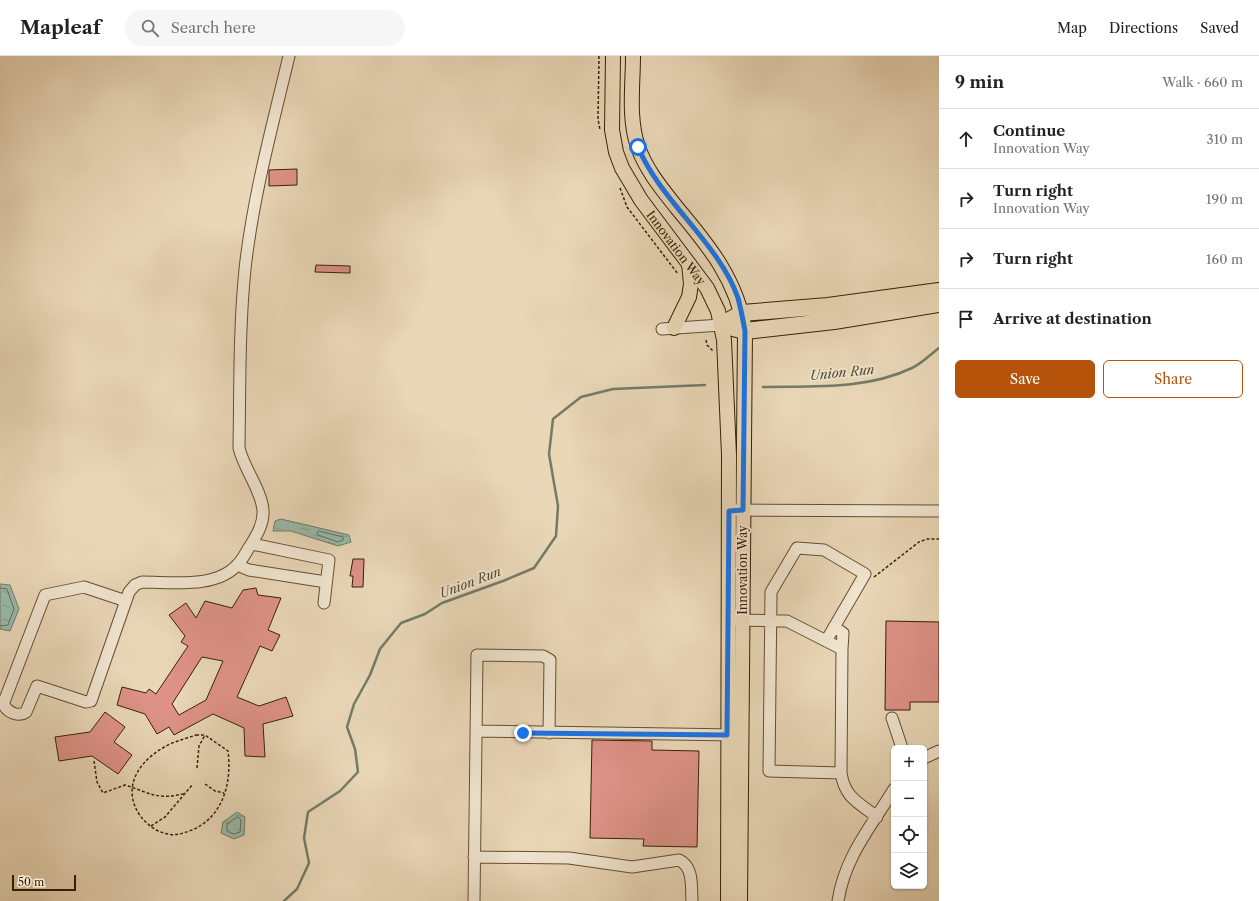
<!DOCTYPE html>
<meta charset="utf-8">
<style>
body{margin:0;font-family:"Libre Caslon Text",serif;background:#f6f6f6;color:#222}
.controls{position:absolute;right:12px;bottom:12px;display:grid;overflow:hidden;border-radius:6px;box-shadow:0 1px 3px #0004}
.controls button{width:36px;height:36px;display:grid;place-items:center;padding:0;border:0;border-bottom:1px solid #e0e0e0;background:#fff;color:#222;font:20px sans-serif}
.scale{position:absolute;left:12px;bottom:10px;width:64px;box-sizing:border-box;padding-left:4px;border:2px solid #3a1f04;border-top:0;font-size:11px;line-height:14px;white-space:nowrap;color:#3a1f04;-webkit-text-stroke:3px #f1e5d0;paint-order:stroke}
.stop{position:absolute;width:12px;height:12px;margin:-9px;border:3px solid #1a73e8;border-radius:50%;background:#fff}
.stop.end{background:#1a73e8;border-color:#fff;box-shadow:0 1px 4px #0008}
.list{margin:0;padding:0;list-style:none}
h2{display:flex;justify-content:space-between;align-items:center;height:52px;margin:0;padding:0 16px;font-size:17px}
h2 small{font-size:13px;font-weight:400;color:#767676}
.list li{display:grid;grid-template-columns:26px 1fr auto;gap:12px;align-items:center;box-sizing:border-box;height:60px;padding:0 16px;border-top:1px solid #e0e0e0}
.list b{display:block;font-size:15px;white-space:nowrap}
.list p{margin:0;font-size:13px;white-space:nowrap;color:#767676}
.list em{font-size:13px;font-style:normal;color:#767676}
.actions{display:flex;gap:8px;padding:12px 16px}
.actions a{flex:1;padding:9px 0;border:1px solid #b45309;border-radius:6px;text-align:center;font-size:14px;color:#b45309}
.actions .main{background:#b45309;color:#fff}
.icon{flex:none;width:22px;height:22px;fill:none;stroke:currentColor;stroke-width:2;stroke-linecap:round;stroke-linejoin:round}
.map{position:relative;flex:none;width:939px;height:845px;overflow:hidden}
header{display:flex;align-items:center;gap:24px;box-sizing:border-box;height:56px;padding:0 20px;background:#fff;border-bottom:1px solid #e0e0e0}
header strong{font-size:19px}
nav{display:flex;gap:22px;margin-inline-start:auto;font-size:14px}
.search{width:280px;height:36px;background:#f6f6f6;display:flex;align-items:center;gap:10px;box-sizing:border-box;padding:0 14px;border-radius:22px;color:#767676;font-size:15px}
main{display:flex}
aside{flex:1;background:#fff}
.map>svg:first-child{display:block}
.water{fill:url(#water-ripples);stroke:#727c68}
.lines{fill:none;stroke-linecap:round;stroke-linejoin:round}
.shore{stroke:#696c57;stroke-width:1}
.stream{stroke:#727c68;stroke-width:2.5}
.building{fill:#de9288;stroke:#3a1f04;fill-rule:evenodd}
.minor-casing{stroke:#664d31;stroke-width:13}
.major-casing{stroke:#3a1f04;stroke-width:16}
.highway-casing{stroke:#3a1f04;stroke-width:18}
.path{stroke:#3a1f04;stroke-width:1.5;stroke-dasharray:3 2;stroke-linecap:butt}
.minor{stroke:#f1e5d0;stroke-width:11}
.major{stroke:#e9d7b7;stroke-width:14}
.highway{stroke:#e9d7b7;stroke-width:16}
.route{stroke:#1a73e8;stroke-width:5}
.labels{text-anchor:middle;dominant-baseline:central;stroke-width:3.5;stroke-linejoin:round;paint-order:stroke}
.street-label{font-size:12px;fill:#3a1f04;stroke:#f1e5d0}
.water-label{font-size:13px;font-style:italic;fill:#564e36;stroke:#f1e5d0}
</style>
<header>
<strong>Mapleaf</strong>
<div class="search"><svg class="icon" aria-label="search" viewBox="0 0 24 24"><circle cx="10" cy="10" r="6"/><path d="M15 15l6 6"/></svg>Search here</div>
<nav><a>Map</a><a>Directions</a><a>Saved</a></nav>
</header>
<main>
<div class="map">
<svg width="939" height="845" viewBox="0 0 939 845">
<defs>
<pattern id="water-ripples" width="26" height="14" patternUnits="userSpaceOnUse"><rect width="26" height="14" fill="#98baaa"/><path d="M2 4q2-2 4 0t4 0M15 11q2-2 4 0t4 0" fill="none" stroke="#849f91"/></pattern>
</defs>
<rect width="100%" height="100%" fill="#e9d7b7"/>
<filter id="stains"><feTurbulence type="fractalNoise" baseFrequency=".005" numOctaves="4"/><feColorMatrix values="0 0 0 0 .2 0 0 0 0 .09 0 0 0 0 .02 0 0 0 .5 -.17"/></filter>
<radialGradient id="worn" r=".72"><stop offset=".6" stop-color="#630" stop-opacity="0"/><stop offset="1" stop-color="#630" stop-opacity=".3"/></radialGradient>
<path class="water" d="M 281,463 L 349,479 L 351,486 L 338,490 L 291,475 L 273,475 L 275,465 Z
M 0,528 L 10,529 L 19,553 L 10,575 L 0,573 Z
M 237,756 L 245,761 L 244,779 L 234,783 L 221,777 L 223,766 Z"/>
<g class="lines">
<path class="shore" d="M 319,475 L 343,481 L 343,484 L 338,486 L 318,479 L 317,477 Z
M 0,532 L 7,533 L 14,553 L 8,569 L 0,570
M 238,761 L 241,764 L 240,776 L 234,778 L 227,775 L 227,768 Z"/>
<path class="stream" d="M 763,331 C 812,330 866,334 912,312 C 921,308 930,299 939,292
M 284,845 L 297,833 L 309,807 L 304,782 L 308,756 L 340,735 L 358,716 L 355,693 L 347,671 L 354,648 L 370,619 L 380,593 L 401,567 L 425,558 L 442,547 L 503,525 L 534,512 L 556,480 L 558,450 L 549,398 L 553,363 L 581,341 L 613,333 L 705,329"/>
</g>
<path class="building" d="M 297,113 L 297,129 L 269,130 L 269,114 Z
M 316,209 L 350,210 L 350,217 L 315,216 Z
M 353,503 L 364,503 L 363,531 L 352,531 L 353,520 L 350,520 Z
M 256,532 L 258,539 L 281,542 L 268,574 L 280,579 L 272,595 L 260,590 L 237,641 L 259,650 L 286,641 L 293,660 L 263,668 L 265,701 L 245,700 L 244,672 L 213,658 L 174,679 L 169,671 L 157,678 L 145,658 L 117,649 L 122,631 L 146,637 L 149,633 L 156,638 L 188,590 L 181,586 L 185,580 L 169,559 L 186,547 L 196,562 L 205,545 L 232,552 L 243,534 ZM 202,601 L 223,605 L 206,644 L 179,659 L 172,648 Z
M 886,565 L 939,566 L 939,646 L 910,646 L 910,654 L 885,654 Z
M 105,656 L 125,671 L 114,686 L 132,699 L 118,718 L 92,700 L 59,705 L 55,681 L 90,676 Z
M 592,684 L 652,685 L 652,694 L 699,695 L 697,791 L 643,790 L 644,783 L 590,782 Z"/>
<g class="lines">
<g class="minor-casing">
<path id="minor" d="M 662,273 L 721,269
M 735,454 L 939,455
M 252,488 L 329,504 L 324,547
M 237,509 L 249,514 L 326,526
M 126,545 L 84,531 L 45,539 L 4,646 L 4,649 C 8,657 19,661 26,656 L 37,630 L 86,646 L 91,645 L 129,536 L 135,529 L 142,526 C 172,526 217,533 238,508 C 243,503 246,496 250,490 C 257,479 264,467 263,454 C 261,433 244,413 239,392 C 240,332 239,273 245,213 C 253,141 272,71 289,0
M 734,564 L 787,565 L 842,593
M 834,571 L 843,577 L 842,593 L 841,717 C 845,742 858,746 877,761
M 826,585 L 865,518 L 824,494 L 797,492 L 771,536 L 769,715 L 841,717
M 892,662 L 902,692
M 476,675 L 736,679
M 924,702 L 939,695
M 474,801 L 569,802 L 632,811 L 679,804 C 694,811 691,831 692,845
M 474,845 L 477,599 L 543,600 L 550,604 L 549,677
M 838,845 C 845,800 871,771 894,733"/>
</g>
<g class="major-casing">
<g id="major">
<path id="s1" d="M 613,0 L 612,74 L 616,96 L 622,112 L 641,144 L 707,232 L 718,255 L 724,284 L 729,399 L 728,845"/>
<path d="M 633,0 C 633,29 628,62 638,91 C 646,114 662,133 677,152 C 709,190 737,224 745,275 L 740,845"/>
<path d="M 674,272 L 689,241 L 691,228 L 689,208"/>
</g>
</g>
<g class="highway-casing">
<path id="highway" d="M 721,269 L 742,257 L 828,250 L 939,235
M 721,269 L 745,275 L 834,265 L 939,248"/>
</g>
<path class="path" d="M 599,0 L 598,63 L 600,74
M 620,132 L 627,151 L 678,218
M 706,284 L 707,289 L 713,295
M 874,521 L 919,486 L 927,483 L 939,483
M 196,679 L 205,679 L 228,695 C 232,727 223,761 192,774 C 184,777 176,780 168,778 C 156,776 146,768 139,758 C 120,728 143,701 170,688 C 179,684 188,682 196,679 Z
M 94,705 L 97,726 L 103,737 L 125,729 C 150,737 158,745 186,737
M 197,712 L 199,690 L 205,679
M 205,728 L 215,735 L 224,737
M 151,770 L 165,761 L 193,728"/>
<use href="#minor" class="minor"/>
<use href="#major" class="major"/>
<use href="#highway" class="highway"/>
</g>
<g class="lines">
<path class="route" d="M 523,677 L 727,679 L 729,455 L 743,454 L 745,275 C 743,264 741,253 738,242 C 719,187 661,146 638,91"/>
</g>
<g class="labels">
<g class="street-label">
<text stroke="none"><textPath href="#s1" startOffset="210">Innovation Way</textPath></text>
<text transform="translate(742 514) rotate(-90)">Innovation Way</text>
</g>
<g class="water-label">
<text transform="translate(842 316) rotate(-6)">Union Run</text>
<text transform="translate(470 526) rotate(-21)">Union Run</text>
</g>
</g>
<rect width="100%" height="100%" filter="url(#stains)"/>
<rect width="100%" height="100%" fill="url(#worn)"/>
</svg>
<div class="controls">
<button>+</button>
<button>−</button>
<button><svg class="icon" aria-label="locate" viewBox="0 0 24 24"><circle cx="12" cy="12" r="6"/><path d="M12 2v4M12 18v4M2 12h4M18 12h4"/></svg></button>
<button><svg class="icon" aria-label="layers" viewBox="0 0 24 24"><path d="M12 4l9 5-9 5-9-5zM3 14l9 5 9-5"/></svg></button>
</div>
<div class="scale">50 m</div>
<div class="stop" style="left:638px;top:91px"></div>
<div class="stop end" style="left:523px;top:677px"></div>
</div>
<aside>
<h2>9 min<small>Walk · 660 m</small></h2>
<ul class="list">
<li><svg class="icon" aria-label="ahead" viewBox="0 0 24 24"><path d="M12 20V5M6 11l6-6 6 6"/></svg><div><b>Continue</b><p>Innovation Way</p></div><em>310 m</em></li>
<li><svg class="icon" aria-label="right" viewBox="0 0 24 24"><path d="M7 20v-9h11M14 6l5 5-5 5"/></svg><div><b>Turn right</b><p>Innovation Way</p></div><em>190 m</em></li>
<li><svg class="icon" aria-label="right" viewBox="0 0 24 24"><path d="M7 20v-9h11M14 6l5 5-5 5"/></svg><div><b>Turn right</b></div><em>160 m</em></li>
<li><svg class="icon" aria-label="arrive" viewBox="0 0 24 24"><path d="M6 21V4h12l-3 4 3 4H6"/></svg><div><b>Arrive at destination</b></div></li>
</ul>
<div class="actions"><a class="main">Save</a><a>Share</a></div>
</aside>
</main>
